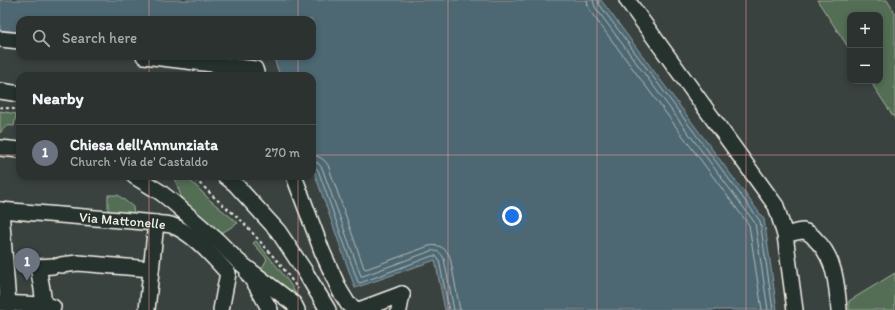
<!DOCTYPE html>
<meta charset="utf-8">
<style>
body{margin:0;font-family:Itim,sans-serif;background:#383e3c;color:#f1f3f6}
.controls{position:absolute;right:12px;top:12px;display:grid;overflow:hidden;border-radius:8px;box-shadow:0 2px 6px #0003}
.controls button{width:36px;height:36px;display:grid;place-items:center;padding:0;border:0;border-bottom:1px solid #484d4c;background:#2c3230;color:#f1f3f6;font:20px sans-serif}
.you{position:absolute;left:512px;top:216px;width:14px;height:14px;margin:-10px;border:3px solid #fff;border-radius:50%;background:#1a73e8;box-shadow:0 0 0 6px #1a73e833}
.badge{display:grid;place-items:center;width:26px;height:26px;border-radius:50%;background:#8abfa5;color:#fff;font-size:13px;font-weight:700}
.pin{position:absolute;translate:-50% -33px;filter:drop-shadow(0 1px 2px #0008)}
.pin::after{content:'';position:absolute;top:21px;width:14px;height:12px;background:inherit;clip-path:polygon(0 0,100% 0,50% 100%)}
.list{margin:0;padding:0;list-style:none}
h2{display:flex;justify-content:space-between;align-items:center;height:52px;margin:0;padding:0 16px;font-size:17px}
h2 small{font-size:13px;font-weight:400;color:#a6aaab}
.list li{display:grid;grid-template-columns:26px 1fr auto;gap:12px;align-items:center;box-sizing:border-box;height:56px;padding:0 16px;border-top:1px solid #484d4c}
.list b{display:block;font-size:15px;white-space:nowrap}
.list p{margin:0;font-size:13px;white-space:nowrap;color:#a6aaab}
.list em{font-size:13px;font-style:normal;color:#a6aaab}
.icon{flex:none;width:22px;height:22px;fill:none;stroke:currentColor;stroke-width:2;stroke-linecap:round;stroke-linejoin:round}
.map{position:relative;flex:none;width:895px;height:310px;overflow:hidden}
.search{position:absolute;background:#2c3230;box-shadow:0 2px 6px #0003;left:16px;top:16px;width:300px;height:44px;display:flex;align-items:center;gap:10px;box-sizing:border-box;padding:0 14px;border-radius:12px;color:#a6aaab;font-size:15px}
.panel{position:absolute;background:#2c3230;box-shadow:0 2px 6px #0003;left:16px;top:72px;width:300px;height:108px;border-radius:12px}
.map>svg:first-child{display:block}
.green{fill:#536e55;stroke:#a4b09e}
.water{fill:#4e6772;stroke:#909ea1}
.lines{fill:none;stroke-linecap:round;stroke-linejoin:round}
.shore{stroke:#b2bab9;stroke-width:1}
.minor-casing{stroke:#f4f1e8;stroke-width:18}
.path{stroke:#f4f1e8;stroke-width:2;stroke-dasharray:3 3;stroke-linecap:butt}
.minor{stroke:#26332d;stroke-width:15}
.grid{fill:none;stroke:#ff9aa2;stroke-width:1;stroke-opacity:0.55}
.labels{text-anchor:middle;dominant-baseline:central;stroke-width:4;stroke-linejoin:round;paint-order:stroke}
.street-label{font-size:14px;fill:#f4f1e8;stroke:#26332d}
</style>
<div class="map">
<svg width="895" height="310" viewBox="0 0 895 310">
<rect width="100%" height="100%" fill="#3a4240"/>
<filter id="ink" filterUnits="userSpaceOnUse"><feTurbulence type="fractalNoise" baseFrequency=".025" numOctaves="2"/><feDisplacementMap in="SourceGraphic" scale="8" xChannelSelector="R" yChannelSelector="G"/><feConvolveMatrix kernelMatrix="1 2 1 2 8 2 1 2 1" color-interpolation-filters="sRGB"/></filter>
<g filter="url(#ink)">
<path class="green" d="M 817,0 L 887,0 L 895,13 L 895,119 L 870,81 L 880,81 L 880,15 L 850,15 L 850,50 Z
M 0,111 L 16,114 L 14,126 C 6,125 5,127 0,133 Z
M 174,176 L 184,176 L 195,185 L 211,201 L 238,223 L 220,234 L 200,216 L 183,202 Z
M 108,195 L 118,195 L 133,207 L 134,216 L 108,215 Z
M 256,241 C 272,261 290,280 301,303 L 261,273 L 262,268 L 267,259 L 253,243 Z
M 895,273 L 895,310 L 849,310 L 849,301 Z"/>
<path class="water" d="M 0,0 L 601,0 L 764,219 L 777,310 L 445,310 L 435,260 L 355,288 L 312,166 L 312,76 L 280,76 L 273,56 L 312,56 L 312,20 L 20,20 L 20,32 L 0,30 Z"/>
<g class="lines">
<path class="shore" d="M 587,0 L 588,6 L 590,11 L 749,225 L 762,310
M 593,0 L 595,7 L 755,223 L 768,310
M 598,0 L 599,4 L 760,221 L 773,310
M 312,155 C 319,156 324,159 328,165 L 364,268 L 366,269 L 429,246 C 439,244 446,248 450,257 L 460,310
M 312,162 L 318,163 L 322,168 L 361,276 L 363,276 L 431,251 C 437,250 442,253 444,259 L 454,310
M 312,167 L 315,167 L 318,170 L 358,282 L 360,283 L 432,256 L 436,256 L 439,260 L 449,310"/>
<g class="minor-casing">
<g id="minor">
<path d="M 627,0 L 776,206 L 785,235 L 795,310"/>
<path d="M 0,39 L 20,41"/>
<path d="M 144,56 L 255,69 L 257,76"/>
<path d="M 0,91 L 20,94"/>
<path d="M 0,148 L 20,150"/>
<path d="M 134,176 L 160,192 L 174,203 L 219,242 L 239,262 L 294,304 L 297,310"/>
<path d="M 225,176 L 235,184 L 278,231 L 304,270 L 328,310"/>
<path d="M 294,176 L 322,251 L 340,291 L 348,304 L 357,310"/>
<path id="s1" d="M 0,210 L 156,223 C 161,224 166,224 171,225 C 193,233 212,256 228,273 L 221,310"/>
<path d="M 1,210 L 8,304"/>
<path d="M 785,235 C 789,234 799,231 803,231 C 808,232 813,236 816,240 C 835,258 837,285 839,310"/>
<path d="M 61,265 L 78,263 L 151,269"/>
<path d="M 248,274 L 256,285 L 270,310"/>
<path d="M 0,303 L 44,305 L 53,307 L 52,310"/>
<path d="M 44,305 L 42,289 L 38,267 L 53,266"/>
<path d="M 147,310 L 156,223"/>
<path d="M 359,310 L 402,294"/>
<path d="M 399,310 L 402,294"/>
</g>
</g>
<path class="path" d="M 0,107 L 20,110
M 190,176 L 204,187 L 214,197 L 242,221 L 280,264 L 298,289"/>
<use href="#minor" class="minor"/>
</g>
</g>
<path class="grid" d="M 149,0 L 149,20M 298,0 L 298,20M 448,0 L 448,310M 597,0 L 597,310M 746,0 L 746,310M 149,56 L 149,76M 298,56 L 298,76M 0,155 L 20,155M 312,155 L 895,155M 149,176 L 149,310M 298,176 L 298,310"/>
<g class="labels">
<g class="street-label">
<text stroke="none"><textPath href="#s1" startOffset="123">Via Mattonelle</textPath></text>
</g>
</g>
</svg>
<div class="controls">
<button>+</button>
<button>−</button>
</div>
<div class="you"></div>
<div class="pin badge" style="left:27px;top:281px;background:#6b7280">1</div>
<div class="search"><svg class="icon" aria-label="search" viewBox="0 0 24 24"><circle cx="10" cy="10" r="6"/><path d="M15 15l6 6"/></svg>Search here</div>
<section class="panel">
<h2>Nearby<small></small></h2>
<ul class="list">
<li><span class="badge" style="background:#6b7280">1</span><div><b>Chiesa dell'Annunziata</b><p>Church · Via de' Castaldo</p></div><em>270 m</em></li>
</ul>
</section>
</div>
